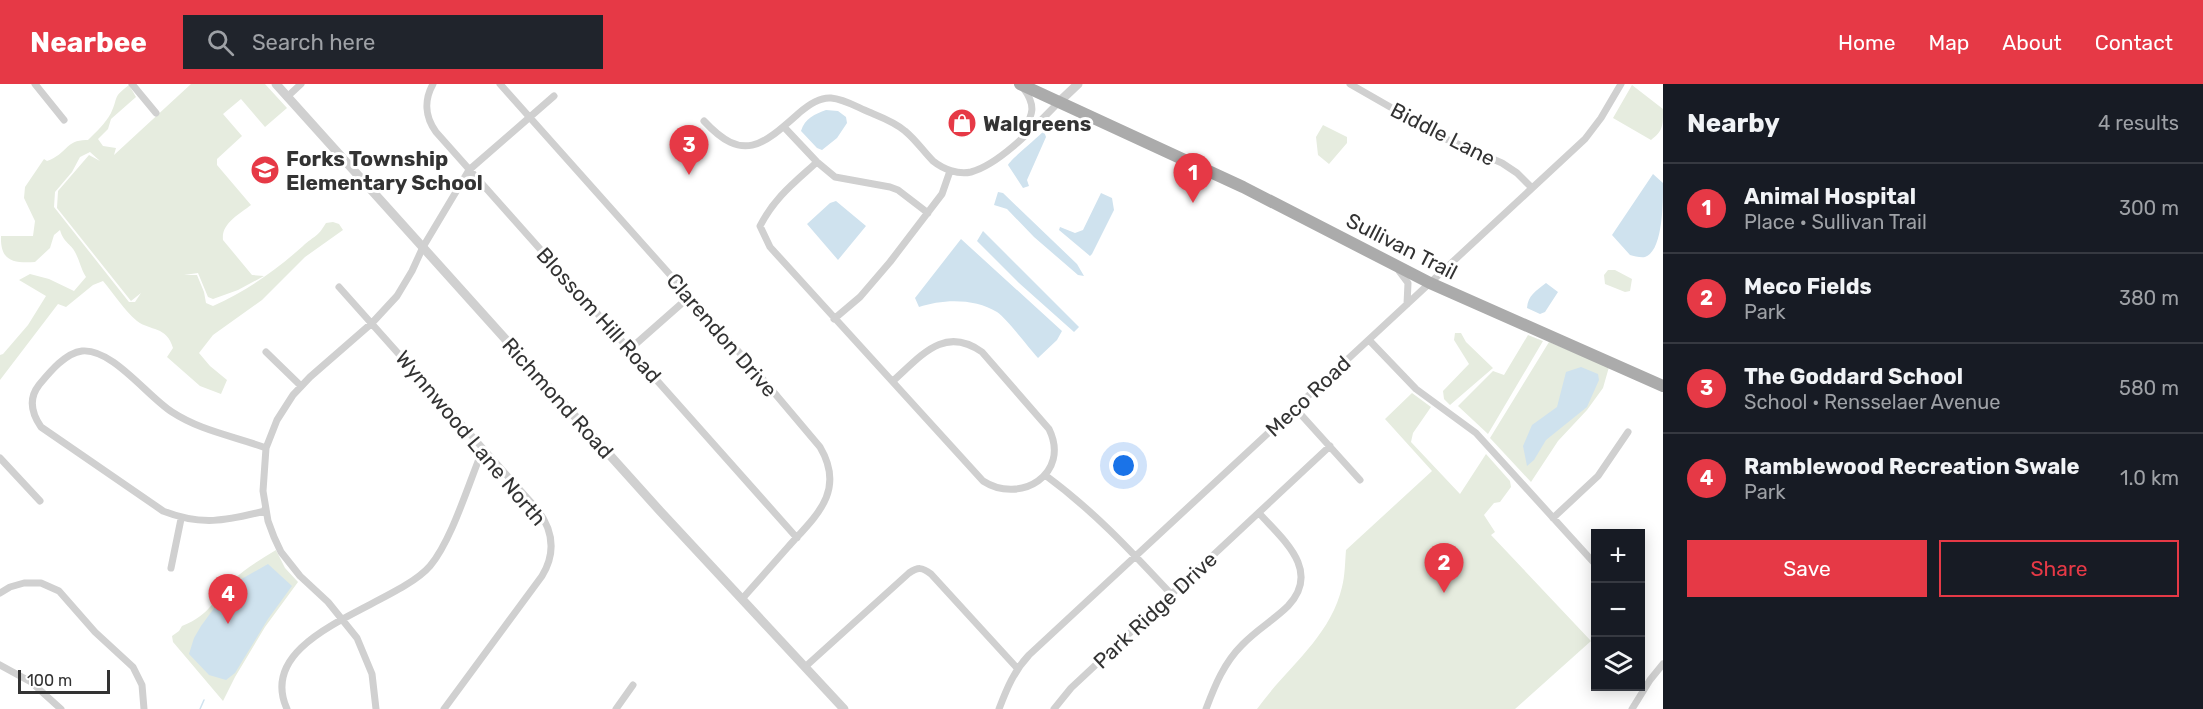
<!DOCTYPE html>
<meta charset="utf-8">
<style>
body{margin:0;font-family:Rubik,sans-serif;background:#20242c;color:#f1f3f6}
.controls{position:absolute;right:18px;bottom:18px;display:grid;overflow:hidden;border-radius:0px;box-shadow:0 3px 15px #0003}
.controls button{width:54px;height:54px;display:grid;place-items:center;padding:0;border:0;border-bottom:2px solid #363941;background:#171b24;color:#f1f3f6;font:30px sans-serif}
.scale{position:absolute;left:18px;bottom:15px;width:92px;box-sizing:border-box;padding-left:6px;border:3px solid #333;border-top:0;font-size:16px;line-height:21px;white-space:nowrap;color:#333;-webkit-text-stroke:4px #fff;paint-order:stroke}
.you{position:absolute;left:1124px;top:382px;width:21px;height:21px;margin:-15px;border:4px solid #fff;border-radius:50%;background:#1a73e8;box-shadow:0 0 0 9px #1a73e833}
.badge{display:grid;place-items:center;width:39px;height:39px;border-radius:50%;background:#e63946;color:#fff;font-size:20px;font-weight:700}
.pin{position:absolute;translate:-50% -50px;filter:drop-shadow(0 2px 3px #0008)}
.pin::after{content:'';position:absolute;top:32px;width:21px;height:18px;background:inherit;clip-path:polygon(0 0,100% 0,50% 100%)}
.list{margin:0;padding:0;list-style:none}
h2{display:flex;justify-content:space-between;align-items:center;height:78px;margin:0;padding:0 24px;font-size:26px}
h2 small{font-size:20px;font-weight:400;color:#9ea1a6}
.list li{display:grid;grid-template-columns:39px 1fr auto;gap:18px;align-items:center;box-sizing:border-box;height:90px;padding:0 24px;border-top:2px solid #363941}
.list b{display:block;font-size:22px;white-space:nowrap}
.list p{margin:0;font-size:20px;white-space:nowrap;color:#9ea1a6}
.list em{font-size:20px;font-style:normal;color:#9ea1a6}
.actions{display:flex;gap:12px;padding:18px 24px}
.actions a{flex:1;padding:14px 0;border:2px solid #e63946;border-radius:0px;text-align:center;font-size:21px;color:#e63946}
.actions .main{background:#e63946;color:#fff}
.icon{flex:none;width:33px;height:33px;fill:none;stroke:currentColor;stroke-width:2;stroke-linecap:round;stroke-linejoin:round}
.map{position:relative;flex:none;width:1663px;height:625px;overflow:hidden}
header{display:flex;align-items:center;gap:36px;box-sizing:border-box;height:84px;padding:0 30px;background:#e63946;color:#fff}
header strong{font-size:28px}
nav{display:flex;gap:33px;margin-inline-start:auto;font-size:21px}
.search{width:420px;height:54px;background:#20242c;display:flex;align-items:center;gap:15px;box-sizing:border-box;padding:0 21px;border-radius:0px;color:#9ea1a6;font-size:22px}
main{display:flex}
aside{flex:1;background:#171b24}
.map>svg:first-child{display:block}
.green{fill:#e6ecdf;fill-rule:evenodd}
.water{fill:#cfe2ee}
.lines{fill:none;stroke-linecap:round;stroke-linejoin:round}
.stream{stroke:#cfe2ee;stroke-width:1.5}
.minor{stroke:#d0d0d0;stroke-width:7}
.tertiary{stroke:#d0d0d0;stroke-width:9}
.primary{stroke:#ababab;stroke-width:12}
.labels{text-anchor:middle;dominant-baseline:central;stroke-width:6;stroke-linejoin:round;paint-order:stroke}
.poi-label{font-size:21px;font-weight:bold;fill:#333;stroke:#fff;text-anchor:start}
.street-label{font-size:21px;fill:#333;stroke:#fff}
</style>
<header>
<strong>Nearbee</strong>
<div class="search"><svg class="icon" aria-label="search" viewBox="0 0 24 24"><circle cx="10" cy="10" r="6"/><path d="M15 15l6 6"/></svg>Search here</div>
<nav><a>Home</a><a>Map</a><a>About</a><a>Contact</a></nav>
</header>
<main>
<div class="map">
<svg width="1663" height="625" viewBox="0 0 1663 625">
<rect width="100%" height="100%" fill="#fff"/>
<path class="green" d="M 191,0 L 265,0 L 287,24 L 265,43 L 241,15 L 223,30 L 242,52 L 217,75 L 217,81 L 251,121 C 240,130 221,139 223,156 L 252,191 L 264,192 L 238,206 L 213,215 L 208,213 L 198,189 L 184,191 L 197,191 L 204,208 L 206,219 L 213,222 C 247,207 276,186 303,162 C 315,151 317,154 326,139 L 333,138 L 339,140 L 343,146 L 305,173 L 262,216 L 213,251 L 199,269 L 210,282 L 227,296 L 221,310 L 200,302 L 167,273 L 173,264 C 167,242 150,247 137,237 C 124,226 114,210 103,197 L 93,201 L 66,223 L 58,220 L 0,296 L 0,271 L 3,270 L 28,241 L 46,212 L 19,196 L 30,190 L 49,195 L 74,207 L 86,193 C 81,185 80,178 76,170 C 72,160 64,160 60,146 L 54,151 L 50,164 L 35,178 C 14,179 0,178 1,152 L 33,152 L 35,137 L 24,114 L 25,103 L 44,75 L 47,77 C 67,70 66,55 88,56 C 97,47 105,40 111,29 C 119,12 112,14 129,1 L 136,13 L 111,35 L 108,45 L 98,55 L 103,62 L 116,64 L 114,71 ZM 90,68 L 100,77 L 89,71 L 58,107 L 57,124 L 131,217 L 141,209 L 135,218 L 129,218 L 54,123 L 55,108 L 72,88 L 80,73 Z
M 1632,1 L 1663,25 C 1663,42 1663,47 1651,56 L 1613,34 Z
M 1323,41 L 1347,53 L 1347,59 L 1329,80 L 1318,71 L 1316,53 Z
M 1608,186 L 1615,186 L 1632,195 L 1630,207 L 1625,208 L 1605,200 L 1604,191 Z
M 1455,249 L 1461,249 L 1466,258 L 1493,284 L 1450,321 L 1444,315 L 1443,307 L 1469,280 L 1454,256 Z
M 1528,251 L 1543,257 L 1488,350 L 1458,322 L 1493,287 L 1504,291 Z
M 1549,258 L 1609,283 L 1603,304 L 1587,326 L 1558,357 L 1531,398 L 1490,354 Z
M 1412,309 L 1431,323 L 1413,349 L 1411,358 L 1460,410 L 1486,370 L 1510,397 L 1511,403 L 1500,418 L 1494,419 L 1484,431 L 1495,448 L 1491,451 L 1591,557 L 1515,625 L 1257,625 C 1286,584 1330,554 1342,503 C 1345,492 1345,478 1346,466 L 1432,387 L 1385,335 Z
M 276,466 L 285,484 L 298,498 L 265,543 L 235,593 L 223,617 L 173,558 L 172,552 L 179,547 L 182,542 C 212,530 212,516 233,496 C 246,484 261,475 276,466 Z"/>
<path class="water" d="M 826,26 L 838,27 L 846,33 L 847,39 L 837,54 L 822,66 L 817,64 L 801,47 C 805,34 815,30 826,26 Z
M 1044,47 L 1046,53 L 1027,96 L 1029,102 L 1023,104 L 1008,81 C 1011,75 1037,54 1044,47 Z
M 1653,90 L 1663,99 C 1663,120 1663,167 1645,173 C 1641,174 1634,172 1630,171 L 1612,151 Z
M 998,108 L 1003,109 L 1077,180 L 1084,192 L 1078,191 L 1034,153 L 1007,125 L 994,121 Z
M 1101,109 L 1112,114 L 1114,126 L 1092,170 L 1090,172 L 1059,146 L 1060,143 L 1075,149 L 1083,146 Z
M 836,117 L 866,142 L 838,176 L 807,140 L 830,119 Z
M 983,147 L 1079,243 L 1074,248 L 1019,199 L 977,157 Z
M 961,155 L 1062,247 L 1057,256 L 1038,274 C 1029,264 1007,235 997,228 C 975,214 942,215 919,223 L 915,214 Z
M 1546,199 L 1558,208 L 1545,228 L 1540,230 L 1527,224 C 1528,211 1536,207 1546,199 Z
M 1581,283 L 1598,290 L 1599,296 L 1587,323 L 1546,356 L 1534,376 L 1527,382 L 1523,362 L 1532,341 L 1557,323 L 1566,288 Z
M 268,480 L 292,502 L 268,535 L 235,589 L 226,596 L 209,591 L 189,570 L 194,554 L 201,542 L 231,501 Z"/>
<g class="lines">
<path class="stream" d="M 200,625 L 204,616"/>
<path class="minor" d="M 35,0 L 64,36
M 132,0 L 156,29
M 433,0 C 424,16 425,33 436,48 L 797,454
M 500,0 L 755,286 L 820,363 C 846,407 816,432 788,463 C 773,480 757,498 742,515
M 1350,0 L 1446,55 L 1502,79 L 1517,89 L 1532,104
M 287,13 L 301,0
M 704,37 C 743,79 762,62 799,29 C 807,22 819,13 831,14 C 844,15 857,23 869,28 C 881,33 895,38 905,47 C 916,56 923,67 933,77 C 943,85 958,91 971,88 C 1001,80 1038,39 1060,17
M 784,43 L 817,78 L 835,93 L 890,103 L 898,106 L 928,129
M 1023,49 C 1032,31 1037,23 1024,5
M 817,78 C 794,99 775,113 760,142 L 770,163 L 983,397 C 1020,421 1071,390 1049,345 L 982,268 C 944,241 921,272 893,297
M 1399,187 L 1408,199 L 1407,220
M 339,203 L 537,425 C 553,446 556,469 542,492 L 444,625
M 834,235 L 860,213 L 890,178 L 942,110 L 950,87
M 1369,256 L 1416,305 L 1476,349 L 1596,481
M 630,265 L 689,213
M 266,268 L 301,302
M 1295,324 L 1360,396
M 0,374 L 40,417
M 1045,391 C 1094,427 1130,466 1171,510
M 265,425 L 265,427 C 225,437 201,442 163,427 L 41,343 C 32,330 28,315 39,301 C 49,289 65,269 82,267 C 112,264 147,312 172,328 C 201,347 234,352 266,364
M 1553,434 L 1598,392 L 1628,348
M 171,484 L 181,435
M 0,509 L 10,503 L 24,499 L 41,499 L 59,507 L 95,548 L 133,583 L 142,601 L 144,625
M 0,581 L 31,598 L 61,625
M 805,583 L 909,489 C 918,483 922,483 931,490 L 1017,584
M 287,625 C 253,550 395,523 430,482 C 452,456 469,398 483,365
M 376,625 L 372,590 L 357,554 L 328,518 L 300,492 L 281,468 L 274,453 L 268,437 L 263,407 L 266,364 L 277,336 L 293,311 L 310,293 L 372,239 L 397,212 L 412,187 L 423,163 L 469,86 L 554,12
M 616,625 L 633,601
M 999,625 C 1007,604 1014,587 1029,571 L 1585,55 L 1601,34 L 1621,0
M 1054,625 L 1071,604 L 1330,362
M 1206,625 C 1215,601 1224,579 1242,561 C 1256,546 1274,536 1288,522 C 1322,486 1282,455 1259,429
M 1632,625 L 1650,596 L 1663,580"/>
<path class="tertiary" d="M 276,0 L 660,427 L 844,625
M 1060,17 L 1078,0"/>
<path class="primary" d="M 1020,0 L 1243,103 L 1430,199 L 1663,302"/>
</g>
<defs>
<g id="shop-disc" transform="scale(1.5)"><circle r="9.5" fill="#e63946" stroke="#fff"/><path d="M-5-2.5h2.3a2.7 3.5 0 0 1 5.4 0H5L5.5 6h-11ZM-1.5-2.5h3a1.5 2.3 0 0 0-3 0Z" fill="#fff"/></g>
<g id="school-disc" transform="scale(1.5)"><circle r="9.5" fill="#e63946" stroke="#fff"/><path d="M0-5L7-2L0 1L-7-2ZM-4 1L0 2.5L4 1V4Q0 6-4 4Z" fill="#fff"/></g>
</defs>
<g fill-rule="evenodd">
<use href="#shop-disc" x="962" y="39"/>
<use href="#school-disc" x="265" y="86"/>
</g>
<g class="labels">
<g class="poi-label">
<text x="983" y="39">Walgreens</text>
<text x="286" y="74">Forks Township<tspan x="286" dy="24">Elementary School</tspan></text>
</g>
<g class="street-label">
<text transform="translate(1443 50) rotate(27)">Biddle Lane</text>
<text transform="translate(1402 162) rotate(27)">Sullivan Trail</text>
<text transform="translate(599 231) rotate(48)">Blossom Hill Road</text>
<text transform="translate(722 251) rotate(49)">Clarendon Drive</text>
<text transform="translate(1308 312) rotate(-43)">Meco Road</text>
<text transform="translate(558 314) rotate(48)">Richmond Road</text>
<text transform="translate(471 354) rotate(50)">Wynnwood Lane North</text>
<text transform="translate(1155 526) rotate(-43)">Park Ridge Drive</text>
</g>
</g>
</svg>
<div class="controls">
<button>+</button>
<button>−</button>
<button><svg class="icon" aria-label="layers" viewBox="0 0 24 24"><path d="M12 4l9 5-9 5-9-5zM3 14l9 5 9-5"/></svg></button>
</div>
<div class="scale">100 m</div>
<div class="you"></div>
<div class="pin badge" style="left:1193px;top:119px">1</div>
<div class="pin badge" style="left:1444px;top:509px">2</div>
<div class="pin badge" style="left:689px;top:91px">3</div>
<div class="pin badge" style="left:228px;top:540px">4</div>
</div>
<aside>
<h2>Nearby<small>4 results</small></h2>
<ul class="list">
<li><span class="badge">1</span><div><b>Animal Hospital</b><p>Place · Sullivan Trail</p></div><em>300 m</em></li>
<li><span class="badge">2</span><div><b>Meco Fields</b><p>Park</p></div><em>380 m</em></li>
<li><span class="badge">3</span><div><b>The Goddard School</b><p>School · Rensselaer Avenue</p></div><em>580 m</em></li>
<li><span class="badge">4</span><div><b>Ramblewood Recreation Swale</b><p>Park</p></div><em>1.0 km</em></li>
</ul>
<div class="actions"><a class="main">Save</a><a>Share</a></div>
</aside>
</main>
